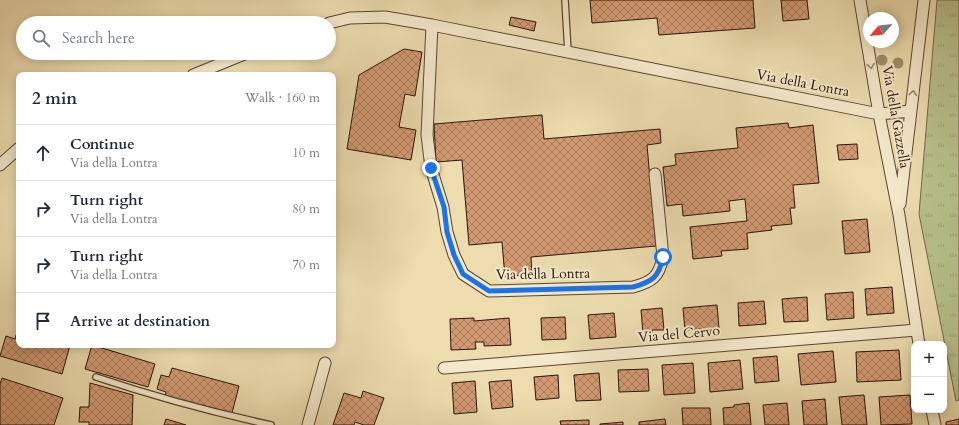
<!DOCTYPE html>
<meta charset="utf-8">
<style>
body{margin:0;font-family:Cardo,serif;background:#f2f2f3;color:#1f2937}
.controls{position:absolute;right:12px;bottom:12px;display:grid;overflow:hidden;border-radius:8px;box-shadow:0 2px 10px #0003}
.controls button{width:36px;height:36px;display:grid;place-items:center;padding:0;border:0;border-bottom:1px solid #e0e1e3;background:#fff;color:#1f2937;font:20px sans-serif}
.compass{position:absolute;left:863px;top:12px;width:36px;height:36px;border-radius:50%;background:#fff;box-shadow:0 2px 10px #0003;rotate:243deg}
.stop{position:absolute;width:12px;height:12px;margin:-9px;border:3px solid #1a73e8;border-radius:50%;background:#fff}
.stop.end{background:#1a73e8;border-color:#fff;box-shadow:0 1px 4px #0008}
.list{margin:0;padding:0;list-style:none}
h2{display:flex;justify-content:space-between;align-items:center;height:52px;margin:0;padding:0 16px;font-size:17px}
h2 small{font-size:13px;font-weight:400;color:#747a83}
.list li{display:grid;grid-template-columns:26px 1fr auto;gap:12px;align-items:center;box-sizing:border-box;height:56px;padding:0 16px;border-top:1px solid #e0e1e3}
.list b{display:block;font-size:15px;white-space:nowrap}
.list p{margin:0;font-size:13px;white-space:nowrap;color:#747a83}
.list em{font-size:13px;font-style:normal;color:#747a83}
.icon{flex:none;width:22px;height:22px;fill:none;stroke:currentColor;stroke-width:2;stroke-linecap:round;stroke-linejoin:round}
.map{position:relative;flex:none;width:959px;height:425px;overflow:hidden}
.search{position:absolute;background:#fff;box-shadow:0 2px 10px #0003;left:16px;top:16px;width:320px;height:44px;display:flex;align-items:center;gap:10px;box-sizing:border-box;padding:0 14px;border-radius:22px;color:#747a83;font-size:15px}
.panel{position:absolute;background:#fff;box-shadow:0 2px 10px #0003;left:16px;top:72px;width:320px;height:276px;border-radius:8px}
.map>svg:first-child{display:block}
.grass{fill:url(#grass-tufts);stroke:#706a49}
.building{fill:url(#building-cross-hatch);stroke:#2a1307}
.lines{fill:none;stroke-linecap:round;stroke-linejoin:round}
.lane-casing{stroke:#5a4531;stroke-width:8}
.street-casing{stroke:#5a4531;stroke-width:13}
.lane{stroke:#f3e8ca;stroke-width:5.5}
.street{stroke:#f3e8ca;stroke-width:11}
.tree{fill:#9c8f6b}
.oneway{stroke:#998872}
.route{stroke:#1a73e8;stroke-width:5}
.labels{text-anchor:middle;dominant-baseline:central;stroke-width:4;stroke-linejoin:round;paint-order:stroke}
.street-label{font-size:14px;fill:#2a1307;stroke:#f3e8ca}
</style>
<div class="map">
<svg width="959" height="425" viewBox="0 0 959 425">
<defs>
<pattern id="grass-tufts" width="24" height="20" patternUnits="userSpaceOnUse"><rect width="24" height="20" fill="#b7c08b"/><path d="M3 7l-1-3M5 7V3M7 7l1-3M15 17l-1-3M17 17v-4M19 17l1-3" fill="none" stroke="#9ea476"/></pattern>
<pattern id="building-cross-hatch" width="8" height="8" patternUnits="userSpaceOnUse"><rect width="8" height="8" fill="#d29a72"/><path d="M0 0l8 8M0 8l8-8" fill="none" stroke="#ab7c5c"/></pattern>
</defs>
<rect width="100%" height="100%" fill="#ecdcae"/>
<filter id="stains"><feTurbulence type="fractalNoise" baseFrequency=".005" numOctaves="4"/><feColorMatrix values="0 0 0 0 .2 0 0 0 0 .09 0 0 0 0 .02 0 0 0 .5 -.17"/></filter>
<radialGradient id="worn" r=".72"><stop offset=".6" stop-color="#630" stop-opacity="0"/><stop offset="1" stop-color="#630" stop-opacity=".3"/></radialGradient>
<path class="grass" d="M 937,0 L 959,0 L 959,400 L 956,401 L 919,214 Z"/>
<path class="building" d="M 590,0 L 753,0 L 755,28 L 659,35 L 657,18 L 592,23 Z
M 781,0 L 807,0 L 809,19 L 783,21 Z
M 511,17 L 536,22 L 534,31 L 509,25 Z
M 404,49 L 422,52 L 415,96 L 405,94 L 399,127 L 416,130 L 411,160 L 347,149 L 359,75 Z
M 542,115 L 544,139 L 660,129 L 661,143 L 647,145 L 656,246 L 531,257 L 532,274 L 505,277 L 502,242 L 469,245 L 462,160 L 436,162 L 434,124 Z
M 788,123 L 789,128 L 813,125 L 819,183 L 793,185 L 795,208 L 790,208 L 792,224 L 771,226 L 772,230 L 747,233 L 748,249 L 721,251 L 722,256 L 693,259 L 690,227 L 747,221 L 745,199 L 729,201 L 730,211 L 683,216 L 682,204 L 667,206 L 663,167 L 676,165 L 675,154 L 738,148 L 736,128 Z
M 857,144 L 858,159 L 839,160 L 837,145 Z
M 867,219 L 870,252 L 845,254 L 842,221 Z
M 892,287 L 894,313 L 867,315 L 865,289 Z
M 853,292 L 854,318 L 827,320 L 825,294 Z
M 807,297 L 808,321 L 784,322 L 782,299 Z
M 764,301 L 766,324 L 739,326 L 738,303 Z
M 717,305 L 719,328 L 685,330 L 683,308 Z
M 662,308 L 664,330 L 652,330 L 652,333 L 643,333 L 641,310 Z
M 614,313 L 616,337 L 590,339 L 588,315 Z
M 565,317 L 566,339 L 542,340 L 541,318 Z
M 474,318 L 474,321 L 509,318 L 511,345 L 484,346 L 484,342 L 475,342 L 476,349 L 451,350 L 450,319 Z
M 18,328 L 19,345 L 70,345 L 62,374 L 0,356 L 6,336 L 15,339 Z
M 92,345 L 155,364 L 148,387 L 85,369 Z
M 899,350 L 901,380 L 857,382 L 856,352 Z
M 833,351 L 836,382 L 801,385 L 798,354 Z
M 777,356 L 779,381 L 755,383 L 753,358 Z
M 740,360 L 743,389 L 710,392 L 708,363 Z
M 693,363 L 695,393 L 664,395 L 662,365 Z
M 172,368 L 239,386 L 232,413 L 165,396 L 166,392 L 157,389 L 161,375 L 169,377 Z
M 648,369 L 649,391 L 619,392 L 618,370 Z
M 599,373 L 601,400 L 576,401 L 574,375 Z
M 558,375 L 559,398 L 536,400 L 534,377 Z
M 2,378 L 63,398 L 54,425 L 0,425 L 0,384 Z
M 511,380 L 513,407 L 492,409 L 489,382 Z
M 475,381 L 477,412 L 454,414 L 452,383 Z
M 90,383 L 133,395 L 132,425 L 89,425 L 89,422 L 79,422 L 80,407 L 89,407 Z
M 363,391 L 384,398 L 374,425 L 364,425 L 355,422 L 354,425 L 333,425 L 344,393 L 361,398 Z
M 864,395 L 867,425 L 842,425 L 839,397 Z
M 910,395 L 912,424 L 881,425 L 879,397 Z
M 825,399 L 827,425 L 804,425 L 802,401 Z
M 749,403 L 751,425 L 724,425 L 723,408 L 734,407 L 734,405 Z
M 787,403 L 789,425 L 765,425 L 763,405 Z
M 682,408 L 710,408 L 711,425 L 683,425 Z
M 166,419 L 186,425 L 164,425 Z
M 665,419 L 666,425 L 639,425 L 639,422 Z
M 959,419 L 959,425 L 946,425 L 946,422 Z
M 589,420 L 589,425 L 561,425 L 560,421 Z
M 623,422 L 623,425 L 600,425 L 600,424 Z"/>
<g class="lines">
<g class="lane-casing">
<path id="lane" d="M 565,0 L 568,52
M 96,377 C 153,396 211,412 271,425"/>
</g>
<g class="street-casing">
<path id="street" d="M 860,0 L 879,114 L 899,215 L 919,344
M 329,23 L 350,18 L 385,17 L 432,25 L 879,114 L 911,111
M 432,25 L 427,135 L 431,168 L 443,207 L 447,232 L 454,255 L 463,274 L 489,291 L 633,287 C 652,282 659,277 663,257 L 655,174
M 193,75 L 247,53
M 0,165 L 19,148
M 900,204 L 924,0
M 444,368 L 917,330
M 932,410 L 935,425
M 308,425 L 325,363"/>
</g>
<use href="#lane" class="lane"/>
<use href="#street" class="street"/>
</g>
<g class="tree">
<circle cx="882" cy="60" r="5.5"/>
<circle cx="898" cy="63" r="5.5"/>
<circle cx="889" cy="78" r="5.5"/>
</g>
<defs><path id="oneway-chevron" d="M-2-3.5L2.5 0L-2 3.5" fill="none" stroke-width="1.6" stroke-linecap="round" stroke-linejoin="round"/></defs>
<g class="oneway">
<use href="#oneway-chevron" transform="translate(871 66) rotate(81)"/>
<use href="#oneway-chevron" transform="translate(913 93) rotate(-83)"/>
</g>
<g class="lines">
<path class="route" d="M 431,168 L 444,207 L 447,232 L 454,255 L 463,274 L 489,291 L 633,287 C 652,282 659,277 663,257"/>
</g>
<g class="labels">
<g class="street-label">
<text transform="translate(803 83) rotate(11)">Via della Lontra</text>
<text transform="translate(896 117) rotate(80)">Via della Gazzella</text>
<text transform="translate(543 274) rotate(-1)">Via della Lontra</text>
<text transform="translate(679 334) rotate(-5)">Via del Cervo</text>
</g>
</g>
<rect width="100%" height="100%" filter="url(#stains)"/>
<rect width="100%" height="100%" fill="url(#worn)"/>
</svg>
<div class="controls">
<button>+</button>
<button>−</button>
</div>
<svg class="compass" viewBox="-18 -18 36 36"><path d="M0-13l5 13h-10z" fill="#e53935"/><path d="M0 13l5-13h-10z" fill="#747a83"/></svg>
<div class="stop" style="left:663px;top:257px"></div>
<div class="stop end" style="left:431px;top:168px"></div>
<div class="search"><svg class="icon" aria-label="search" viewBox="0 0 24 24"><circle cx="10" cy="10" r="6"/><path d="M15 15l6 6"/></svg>Search here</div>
<section class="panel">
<h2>2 min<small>Walk · 160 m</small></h2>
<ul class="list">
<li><svg class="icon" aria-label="ahead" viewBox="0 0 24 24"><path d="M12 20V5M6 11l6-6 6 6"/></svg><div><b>Continue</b><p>Via della Lontra</p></div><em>10 m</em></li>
<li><svg class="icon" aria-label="right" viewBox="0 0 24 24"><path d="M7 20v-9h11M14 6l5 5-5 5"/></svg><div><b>Turn right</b><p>Via della Lontra</p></div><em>80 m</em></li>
<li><svg class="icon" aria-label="right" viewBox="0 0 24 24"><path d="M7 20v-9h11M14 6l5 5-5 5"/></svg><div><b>Turn right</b><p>Via della Lontra</p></div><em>70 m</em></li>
<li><svg class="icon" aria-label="arrive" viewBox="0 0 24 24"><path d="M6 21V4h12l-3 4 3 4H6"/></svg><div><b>Arrive at destination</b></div></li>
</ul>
</section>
</div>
